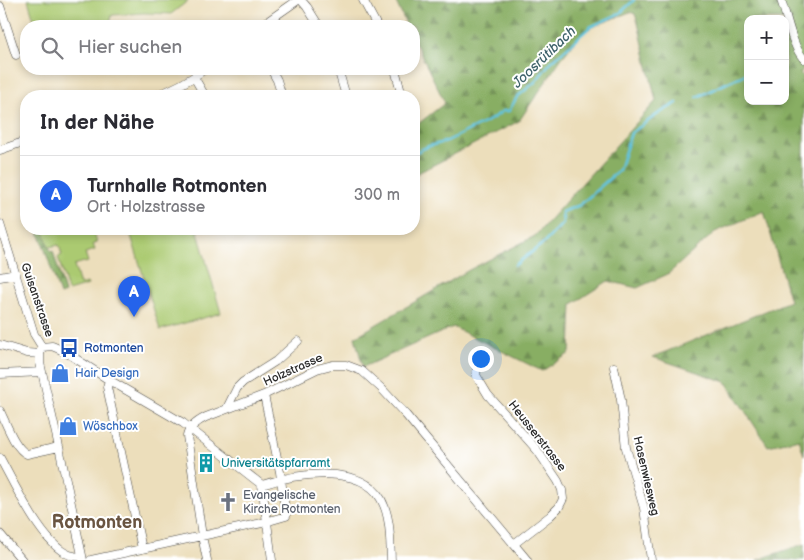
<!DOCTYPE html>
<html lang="de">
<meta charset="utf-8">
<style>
body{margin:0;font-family:"Balsamiq Sans",sans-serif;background:#f7f7f7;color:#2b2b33}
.controls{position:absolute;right:15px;top:15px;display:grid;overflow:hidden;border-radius:10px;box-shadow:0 2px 8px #0003}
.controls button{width:45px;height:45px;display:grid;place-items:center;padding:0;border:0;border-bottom:1px solid #e1e1e2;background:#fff;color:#2b2b33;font:25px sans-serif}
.you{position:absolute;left:480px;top:358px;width:18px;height:18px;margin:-12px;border:4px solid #fff;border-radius:50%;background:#1a73e8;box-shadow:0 0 0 8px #1a73e833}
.badge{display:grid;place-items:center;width:32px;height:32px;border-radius:50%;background:#2563eb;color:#fff;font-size:16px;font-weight:700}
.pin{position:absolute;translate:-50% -41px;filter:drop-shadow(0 1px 2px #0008)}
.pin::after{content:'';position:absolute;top:26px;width:18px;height:15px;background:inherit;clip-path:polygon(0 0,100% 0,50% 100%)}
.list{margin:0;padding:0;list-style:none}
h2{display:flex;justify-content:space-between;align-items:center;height:65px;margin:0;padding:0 20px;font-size:21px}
h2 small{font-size:16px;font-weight:400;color:#7c7c81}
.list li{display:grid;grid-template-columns:32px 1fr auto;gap:15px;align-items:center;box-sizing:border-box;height:80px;padding:0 20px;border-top:1px solid #e1e1e2}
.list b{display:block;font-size:19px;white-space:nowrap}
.list p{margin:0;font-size:16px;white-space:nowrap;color:#7c7c81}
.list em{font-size:16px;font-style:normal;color:#7c7c81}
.icon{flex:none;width:28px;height:28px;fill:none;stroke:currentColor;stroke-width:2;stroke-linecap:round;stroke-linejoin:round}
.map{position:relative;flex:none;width:804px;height:560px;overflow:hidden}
.search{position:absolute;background:#fff;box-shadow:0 2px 8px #0003;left:20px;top:20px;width:400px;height:55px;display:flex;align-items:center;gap:12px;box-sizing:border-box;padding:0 18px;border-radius:20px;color:#7c7c81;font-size:19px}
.panel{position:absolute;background:#fff;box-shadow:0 2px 8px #0003;left:20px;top:90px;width:400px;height:145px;border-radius:20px}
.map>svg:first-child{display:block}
.forest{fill:url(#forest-firs);stroke:#5a6c47;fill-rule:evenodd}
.park{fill:#abca71;stroke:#6b7a4e}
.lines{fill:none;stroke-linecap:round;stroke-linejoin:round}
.stream{stroke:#61c4df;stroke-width:2.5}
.minor-casing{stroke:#484641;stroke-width:9}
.minor{stroke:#fff;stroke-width:8}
.labels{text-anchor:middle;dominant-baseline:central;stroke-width:4;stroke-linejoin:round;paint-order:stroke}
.street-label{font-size:12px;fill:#2b2b2b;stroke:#fff}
.transit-label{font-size:12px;fill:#164399;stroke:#fff;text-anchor:start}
.shop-label{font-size:12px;fill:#366cbe;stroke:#fff;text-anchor:start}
.culture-label{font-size:12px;fill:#0d838f;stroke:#fff;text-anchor:start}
.worship-label{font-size:12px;fill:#5b616d;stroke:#fff;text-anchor:start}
.water-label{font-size:14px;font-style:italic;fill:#3e616a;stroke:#fff}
.district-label{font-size:18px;font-weight:bold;fill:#695441;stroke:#fff}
</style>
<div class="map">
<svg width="804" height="560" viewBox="0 0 804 560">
<defs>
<pattern id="forest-firs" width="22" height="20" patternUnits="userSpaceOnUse" patternTransform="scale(1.25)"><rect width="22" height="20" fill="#88ae63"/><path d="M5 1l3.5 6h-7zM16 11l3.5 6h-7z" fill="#6f8e52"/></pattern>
</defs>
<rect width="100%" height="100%" fill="#fff"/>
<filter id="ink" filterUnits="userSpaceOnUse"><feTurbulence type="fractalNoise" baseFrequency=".02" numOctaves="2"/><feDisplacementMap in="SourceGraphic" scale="10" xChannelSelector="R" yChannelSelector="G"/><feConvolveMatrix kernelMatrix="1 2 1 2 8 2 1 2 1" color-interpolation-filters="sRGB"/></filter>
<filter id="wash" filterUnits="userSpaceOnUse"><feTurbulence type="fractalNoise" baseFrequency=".0096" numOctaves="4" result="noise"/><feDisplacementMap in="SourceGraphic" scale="20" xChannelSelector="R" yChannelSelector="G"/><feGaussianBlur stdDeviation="1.12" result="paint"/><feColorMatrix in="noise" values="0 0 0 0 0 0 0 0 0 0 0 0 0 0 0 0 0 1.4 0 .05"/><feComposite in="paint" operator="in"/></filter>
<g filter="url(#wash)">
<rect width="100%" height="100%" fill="#ecdebb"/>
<path class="forest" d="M 395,0 L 804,0 L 804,68 L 800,74 L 804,77 L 804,455 L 799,439 L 768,446 L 726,382 L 653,357 L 790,301 L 764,211 L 715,232 L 668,274 L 637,288 L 608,281 L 572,304 L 570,353 L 542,371 L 453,327 L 363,367 L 355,337 L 469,270 L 535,236 L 656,101 L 638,23 L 635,14 L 630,12 L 592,27 L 581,34 L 561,59 L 519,121 L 414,175 L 414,127 L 445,103 L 414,40 L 414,26 L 407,26 ZM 748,19 L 785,19 L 785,101 L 748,101 Z
M 38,229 L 43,229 L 51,252 L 53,251 L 65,293 L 60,295 Z
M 804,544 L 804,560 L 757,560 Z"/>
<path class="park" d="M 28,0 L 189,0 L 171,14 L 144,13 L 112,15 L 109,26 L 36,26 Z
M 43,229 L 97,229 L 99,232 L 94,234 L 97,242 L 93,244 L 95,250 L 85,253 L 88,262 L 85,263 L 84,262 L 74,265 L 80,285 L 87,283 L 88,285 L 68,291 L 58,257 L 62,255 L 59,245 L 49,247 Z
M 129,229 L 197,229 L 221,313 L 160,330 Z"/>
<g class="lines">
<path class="stream" d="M 697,97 L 748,73
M 414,153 L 429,146 L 445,142 L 490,120 L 503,111 L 509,111 L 517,97 L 535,82 L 551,62 L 590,27 L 619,14 L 634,0
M 515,265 L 545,242 L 563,223 L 562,212 L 580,205 L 619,170 L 631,133 L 658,114 L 677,103"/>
</g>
</g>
<g filter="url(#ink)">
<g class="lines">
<g class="minor-casing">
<path id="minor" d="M 301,0 L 307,7 L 319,26
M 363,0 L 377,26
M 781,0 C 787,16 792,47 804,59
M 0,6 L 16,55
M 261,26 L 298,0
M 271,69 L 277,80 L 282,96
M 338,69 L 346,96
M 395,69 L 402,96
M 194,77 L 205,96
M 154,96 C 172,90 189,81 205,69
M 0,150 L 26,141
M 0,224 L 34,334 L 42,347 L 40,354 L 40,363 L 59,447 L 83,560
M 0,277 L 16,274
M 0,345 L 27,353 L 40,354
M 42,347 L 52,346 L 64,351 L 109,380 L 183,423 L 262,485
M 478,357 L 476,375 L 488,395 L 537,450 L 558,481 L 562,490 L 563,499 L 559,507 L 550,516 L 514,544
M 614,367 L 621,400 L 626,448 L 644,508 L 651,560
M 0,374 L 42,372
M 109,380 L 107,387 L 142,549
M 227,408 L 237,388 L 243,382 L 276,361 L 298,341
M 0,411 C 6,423 15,449 27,454 L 59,447
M 0,458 C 14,483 45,552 74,556 C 76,557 79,556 82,556
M 262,485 C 295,474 360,463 381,499 C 391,517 390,540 391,560
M 262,485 L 272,560
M 0,534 L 22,560
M 91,560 L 262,523 L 286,516 L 280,472 L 264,395
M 207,560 L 202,536 L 187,436 C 189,427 198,421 206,417 L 264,395 L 317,369 L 332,365 L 346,365 L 362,371 L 381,388 L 406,415 L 527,560"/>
</g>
<use href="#minor" class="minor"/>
</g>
</g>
<defs>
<g id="bus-bare" transform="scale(1.5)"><path d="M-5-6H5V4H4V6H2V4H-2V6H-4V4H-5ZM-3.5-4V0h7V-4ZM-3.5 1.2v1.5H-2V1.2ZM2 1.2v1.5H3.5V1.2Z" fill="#1a4fb4" stroke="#fff" stroke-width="2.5" paint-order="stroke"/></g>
<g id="shop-bare" transform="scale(1.5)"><path d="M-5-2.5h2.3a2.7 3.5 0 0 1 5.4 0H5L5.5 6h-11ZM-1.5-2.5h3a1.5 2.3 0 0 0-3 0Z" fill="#3f7fe0" stroke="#fff" stroke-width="2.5" paint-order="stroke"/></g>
<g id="building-bare" transform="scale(1.5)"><path d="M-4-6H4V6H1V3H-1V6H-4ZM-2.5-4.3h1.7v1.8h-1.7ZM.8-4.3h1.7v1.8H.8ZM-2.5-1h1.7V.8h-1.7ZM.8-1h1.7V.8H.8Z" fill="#0f9aa8" stroke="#fff" stroke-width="2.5" paint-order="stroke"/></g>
<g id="church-bare" transform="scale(1.5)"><path d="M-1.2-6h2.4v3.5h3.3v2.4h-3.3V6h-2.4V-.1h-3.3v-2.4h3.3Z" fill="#6b7280" stroke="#fff" stroke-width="2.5" paint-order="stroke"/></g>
</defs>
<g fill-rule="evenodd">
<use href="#bus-bare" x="69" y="348"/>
<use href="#shop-bare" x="60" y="373"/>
<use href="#shop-bare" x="68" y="426"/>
<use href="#building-bare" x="206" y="463"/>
<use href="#church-bare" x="228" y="502"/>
</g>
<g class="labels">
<g class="street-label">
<text transform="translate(37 300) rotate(71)">Guisanstrasse</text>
<text transform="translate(293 370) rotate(-24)">Holzstrasse</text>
<text transform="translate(537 436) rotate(52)">Heusserstrasse</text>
<text transform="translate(646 476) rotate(77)">Hasenwiesweg</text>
</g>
<g class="transit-label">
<text x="84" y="348">Rotmonten</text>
</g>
<g class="shop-label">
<text x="75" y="373">Hair Design</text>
<text x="83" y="426">Wöschbox</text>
</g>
<g class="culture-label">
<text x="221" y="463">Universitätspfarramt</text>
</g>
<g class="worship-label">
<text x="243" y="495">Evangelische<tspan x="243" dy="14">Kirche Rotmonten</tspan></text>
</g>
<g class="water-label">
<text transform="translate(544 57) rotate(-44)">Joosrütibach</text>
</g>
<g class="district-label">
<text x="97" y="522">Rotmonten</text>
</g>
</g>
</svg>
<div class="controls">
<button>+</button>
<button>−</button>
</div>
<div class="you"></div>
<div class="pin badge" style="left:134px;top:317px">A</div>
<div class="search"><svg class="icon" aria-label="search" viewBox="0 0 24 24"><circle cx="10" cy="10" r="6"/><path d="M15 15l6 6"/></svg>Hier suchen</div>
<section class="panel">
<h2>In der Nähe<small></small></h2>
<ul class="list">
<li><span class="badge">A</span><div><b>Turnhalle Rotmonten</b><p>Ort · Holzstrasse</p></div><em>300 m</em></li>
</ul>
</section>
</div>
